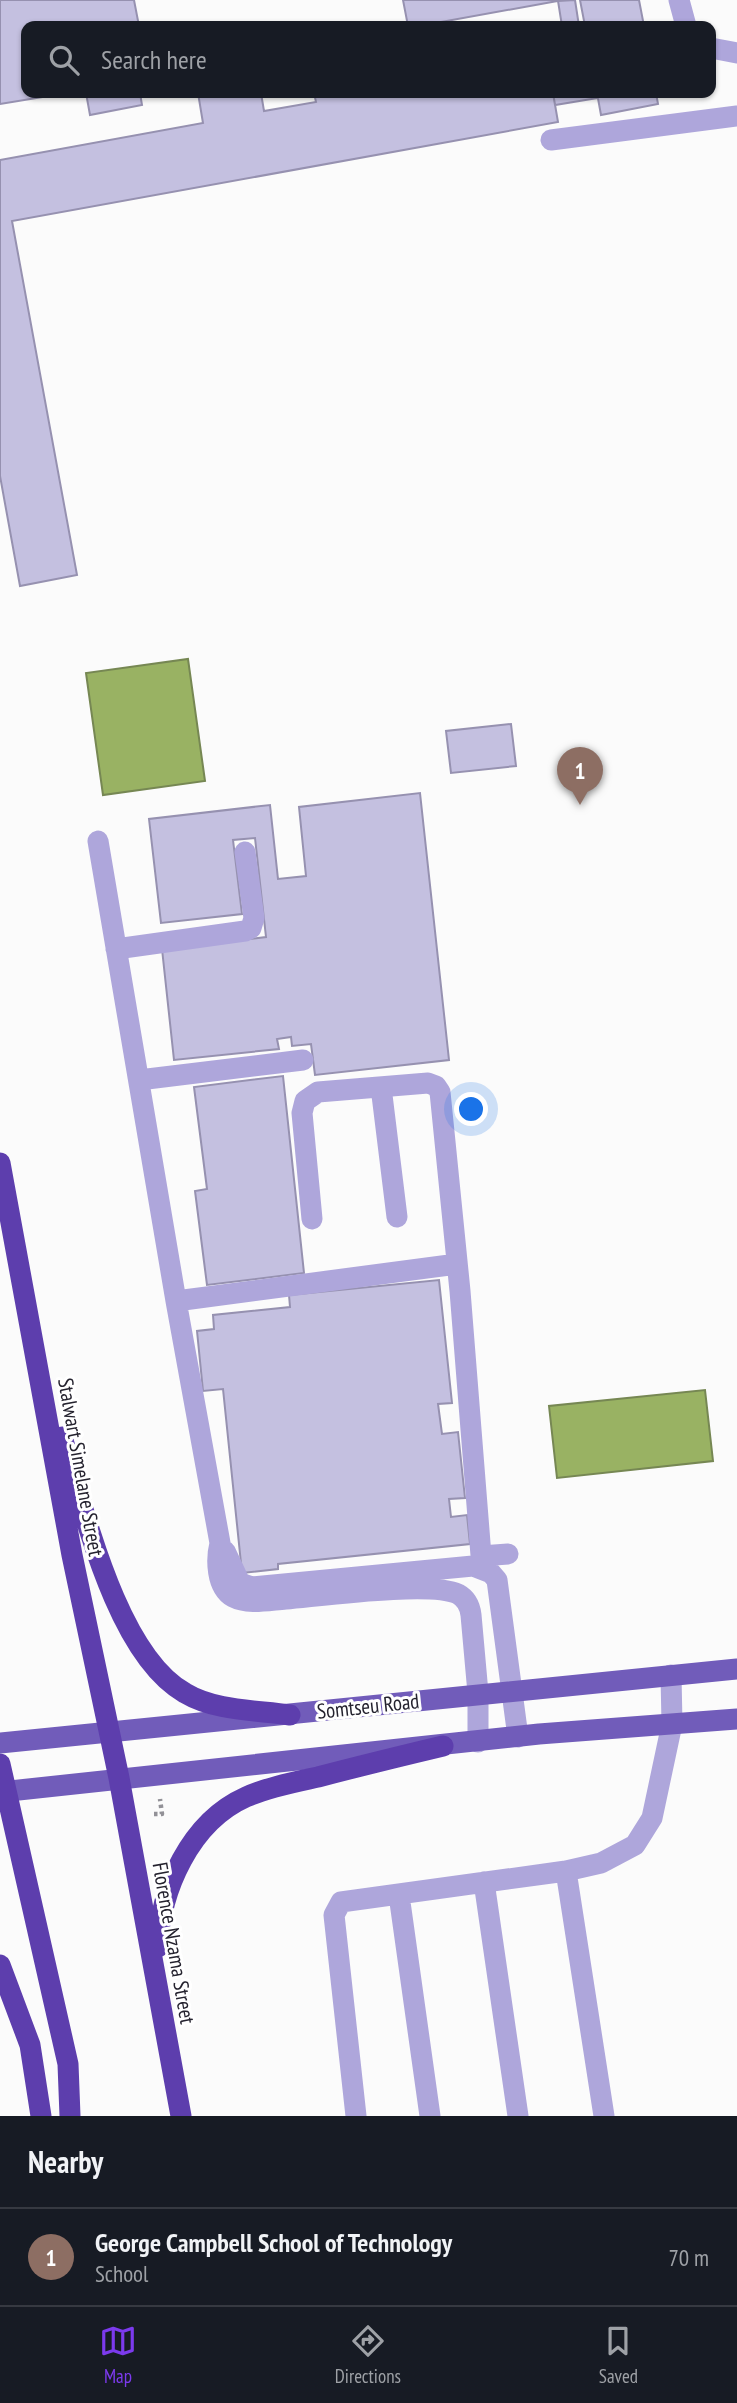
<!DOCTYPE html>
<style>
body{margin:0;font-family:"PT Sans Narrow",sans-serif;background:#20242c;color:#f1f3f6}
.you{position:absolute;left:472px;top:1110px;width:24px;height:24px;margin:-18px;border:5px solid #fff;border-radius:50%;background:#1a73e8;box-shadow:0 0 0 10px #1a73e833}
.badge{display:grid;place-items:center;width:46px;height:46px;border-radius:50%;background:#7c3aed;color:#fff;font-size:23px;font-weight:700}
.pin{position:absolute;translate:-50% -58px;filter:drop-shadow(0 2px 4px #0008)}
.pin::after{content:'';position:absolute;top:37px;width:24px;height:21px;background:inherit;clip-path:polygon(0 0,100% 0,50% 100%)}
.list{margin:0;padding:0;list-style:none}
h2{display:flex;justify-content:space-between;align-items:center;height:91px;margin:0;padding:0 28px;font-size:30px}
h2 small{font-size:23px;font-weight:400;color:#9ea1a6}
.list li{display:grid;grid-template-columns:46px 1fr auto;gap:21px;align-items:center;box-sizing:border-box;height:98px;padding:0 28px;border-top:2px solid #363941}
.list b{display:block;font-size:26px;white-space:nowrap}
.list p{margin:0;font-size:23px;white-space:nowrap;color:#9ea1a6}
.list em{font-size:23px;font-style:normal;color:#9ea1a6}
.icon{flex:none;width:38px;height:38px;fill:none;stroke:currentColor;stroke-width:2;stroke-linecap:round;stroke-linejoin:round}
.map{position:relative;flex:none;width:737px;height:2116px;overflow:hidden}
.search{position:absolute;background:#171b24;box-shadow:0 2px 5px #0004;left:21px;right:21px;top:21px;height:77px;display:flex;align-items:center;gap:18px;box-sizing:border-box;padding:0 24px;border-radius:14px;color:#9ea1a6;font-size:26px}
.sheet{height:189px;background:#171b24}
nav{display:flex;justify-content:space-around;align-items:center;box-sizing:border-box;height:98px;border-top:2px solid #363941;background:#171b24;font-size:19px;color:#9ea1a6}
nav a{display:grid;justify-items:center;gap:4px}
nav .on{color:#7c3aed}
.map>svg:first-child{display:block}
.water{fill:#99b263;stroke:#768753;stroke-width:2}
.building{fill:#c4c0e0;stroke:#9691b0;stroke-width:2}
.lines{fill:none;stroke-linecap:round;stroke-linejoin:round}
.path{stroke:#929197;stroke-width:4.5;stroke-dasharray:3.5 3.5;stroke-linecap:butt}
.minor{stroke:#aea6db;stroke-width:21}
.major{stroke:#715cba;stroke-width:21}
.highway{stroke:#5d3ead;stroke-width:21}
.labels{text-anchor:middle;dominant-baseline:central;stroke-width:6;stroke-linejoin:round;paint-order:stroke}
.street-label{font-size:21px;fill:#25232f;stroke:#fff}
</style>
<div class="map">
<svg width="737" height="2116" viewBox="0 0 737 2116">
<rect width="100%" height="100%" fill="#fbfbfb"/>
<path class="water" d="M 188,659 L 205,781 L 103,795 L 86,673 Z
M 705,1390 L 713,1461 L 557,1478 L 549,1406 Z"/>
<path class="building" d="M 0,0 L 134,0 L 139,26 L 26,26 L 26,93 L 67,93 L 0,104 Z
M 403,0 L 563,0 L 419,26 L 408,26 Z
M 575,0 L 579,26 L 562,26 L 558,1 Z
M 580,0 L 639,0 L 644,26 L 585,26 Z
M 86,93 L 140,93 L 142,105 L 90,115 Z
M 198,93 L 261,93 L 264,111 L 316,102 L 314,93 L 553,93 L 558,122 L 12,221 L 77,575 L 20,586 L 0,476 L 0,160 L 203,123 Z
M 553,93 L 597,93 L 598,98 L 555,105 Z
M 597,93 L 656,93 L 658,104 L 601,115 Z
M 511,724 L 516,766 L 451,773 L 446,731 Z
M 420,793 L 449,1060 L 315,1075 L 311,1044 L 292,1046 L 291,1037 L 277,1039 L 279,1049 L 174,1060 L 162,949 L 266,937 L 255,838 L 233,840 L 242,914 L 161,923 L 149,819 L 270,805 L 278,879 L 306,876 L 299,807 Z
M 283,1076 L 304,1273 L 207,1285 L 195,1191 L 207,1189 L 194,1087 Z
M 439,1280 L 452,1403 L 438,1404 L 442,1434 L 458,1432 L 465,1498 L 449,1499 L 451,1517 L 467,1515 L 470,1544 L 278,1564 L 278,1569 L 242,1573 L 223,1389 L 203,1391 L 197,1331 L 214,1329 L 213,1315 L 290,1307 L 289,1295 Z"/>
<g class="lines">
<path class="path" d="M 154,1814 L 162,1814 L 160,1799"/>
<path class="minor" d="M 679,0 L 686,26
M 711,48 L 737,53
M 551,140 L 737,116
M 98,841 L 176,1301
M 116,949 L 245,931 L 251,928 L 254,918 L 245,852
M 139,1080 L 303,1060
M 381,1087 L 397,1217
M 312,1219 L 302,1113 L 305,1101 L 318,1092 L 428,1083 L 436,1086 L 440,1092 L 460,1291 L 482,1568
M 457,1264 L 176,1301 L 220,1543 C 216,1559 216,1587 233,1597 C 248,1605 270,1600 286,1599 C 321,1596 430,1581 458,1594 C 467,1599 470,1606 471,1615 L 478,1693 L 478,1742
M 225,1551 L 240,1583 L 252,1587 L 473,1566 L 491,1573 L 497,1580 L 518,1737
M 481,1556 L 508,1554
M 566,1871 L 604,2116
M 484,1882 L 518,2116
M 399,1895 L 430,2116
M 356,2116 L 334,1915 L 341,1902 L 566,1871 L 601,1863 L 635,1845 L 652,1818 L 672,1724 L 671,1675"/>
<path class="major" d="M 0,1743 L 737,1669
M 0,1792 L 539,1734 L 737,1719"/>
<path class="highway" d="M 0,1163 L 72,1555 L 119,1778 L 181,2116
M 62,1437 C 84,1509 116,1654 185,1693 C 215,1711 256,1710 290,1715
M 0,1764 L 68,2064 L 70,2116
M 158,1947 C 160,1890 190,1822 246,1797 C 268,1787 295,1782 318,1777 C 360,1766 401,1756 443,1746
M 0,1965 L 30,2045 L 41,2116"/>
</g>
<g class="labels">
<g class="street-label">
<text transform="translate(81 1467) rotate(80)">Stalwart Simelane Street</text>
<text transform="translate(368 1706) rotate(-6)">Somtseu Road</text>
<text transform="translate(174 1943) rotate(80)">Florence Nzama Street</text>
</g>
</g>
</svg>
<div class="you"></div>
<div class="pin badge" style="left:580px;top:805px;background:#8d6e63">1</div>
<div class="search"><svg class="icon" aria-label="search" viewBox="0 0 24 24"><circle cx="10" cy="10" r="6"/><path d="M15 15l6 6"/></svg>Search here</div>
</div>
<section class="sheet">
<h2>Nearby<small></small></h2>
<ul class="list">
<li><span class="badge" style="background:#8d6e63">1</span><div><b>George Campbell School of Technology</b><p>School</p></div><em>70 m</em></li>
</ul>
</section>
<nav>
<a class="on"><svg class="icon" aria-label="map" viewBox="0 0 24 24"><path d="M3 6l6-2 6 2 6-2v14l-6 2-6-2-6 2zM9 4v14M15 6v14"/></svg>Map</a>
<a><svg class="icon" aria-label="directions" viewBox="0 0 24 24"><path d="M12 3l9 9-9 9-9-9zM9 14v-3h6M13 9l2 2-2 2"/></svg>Directions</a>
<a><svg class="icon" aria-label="saved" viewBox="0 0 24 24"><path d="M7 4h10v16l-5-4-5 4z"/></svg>Saved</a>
</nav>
